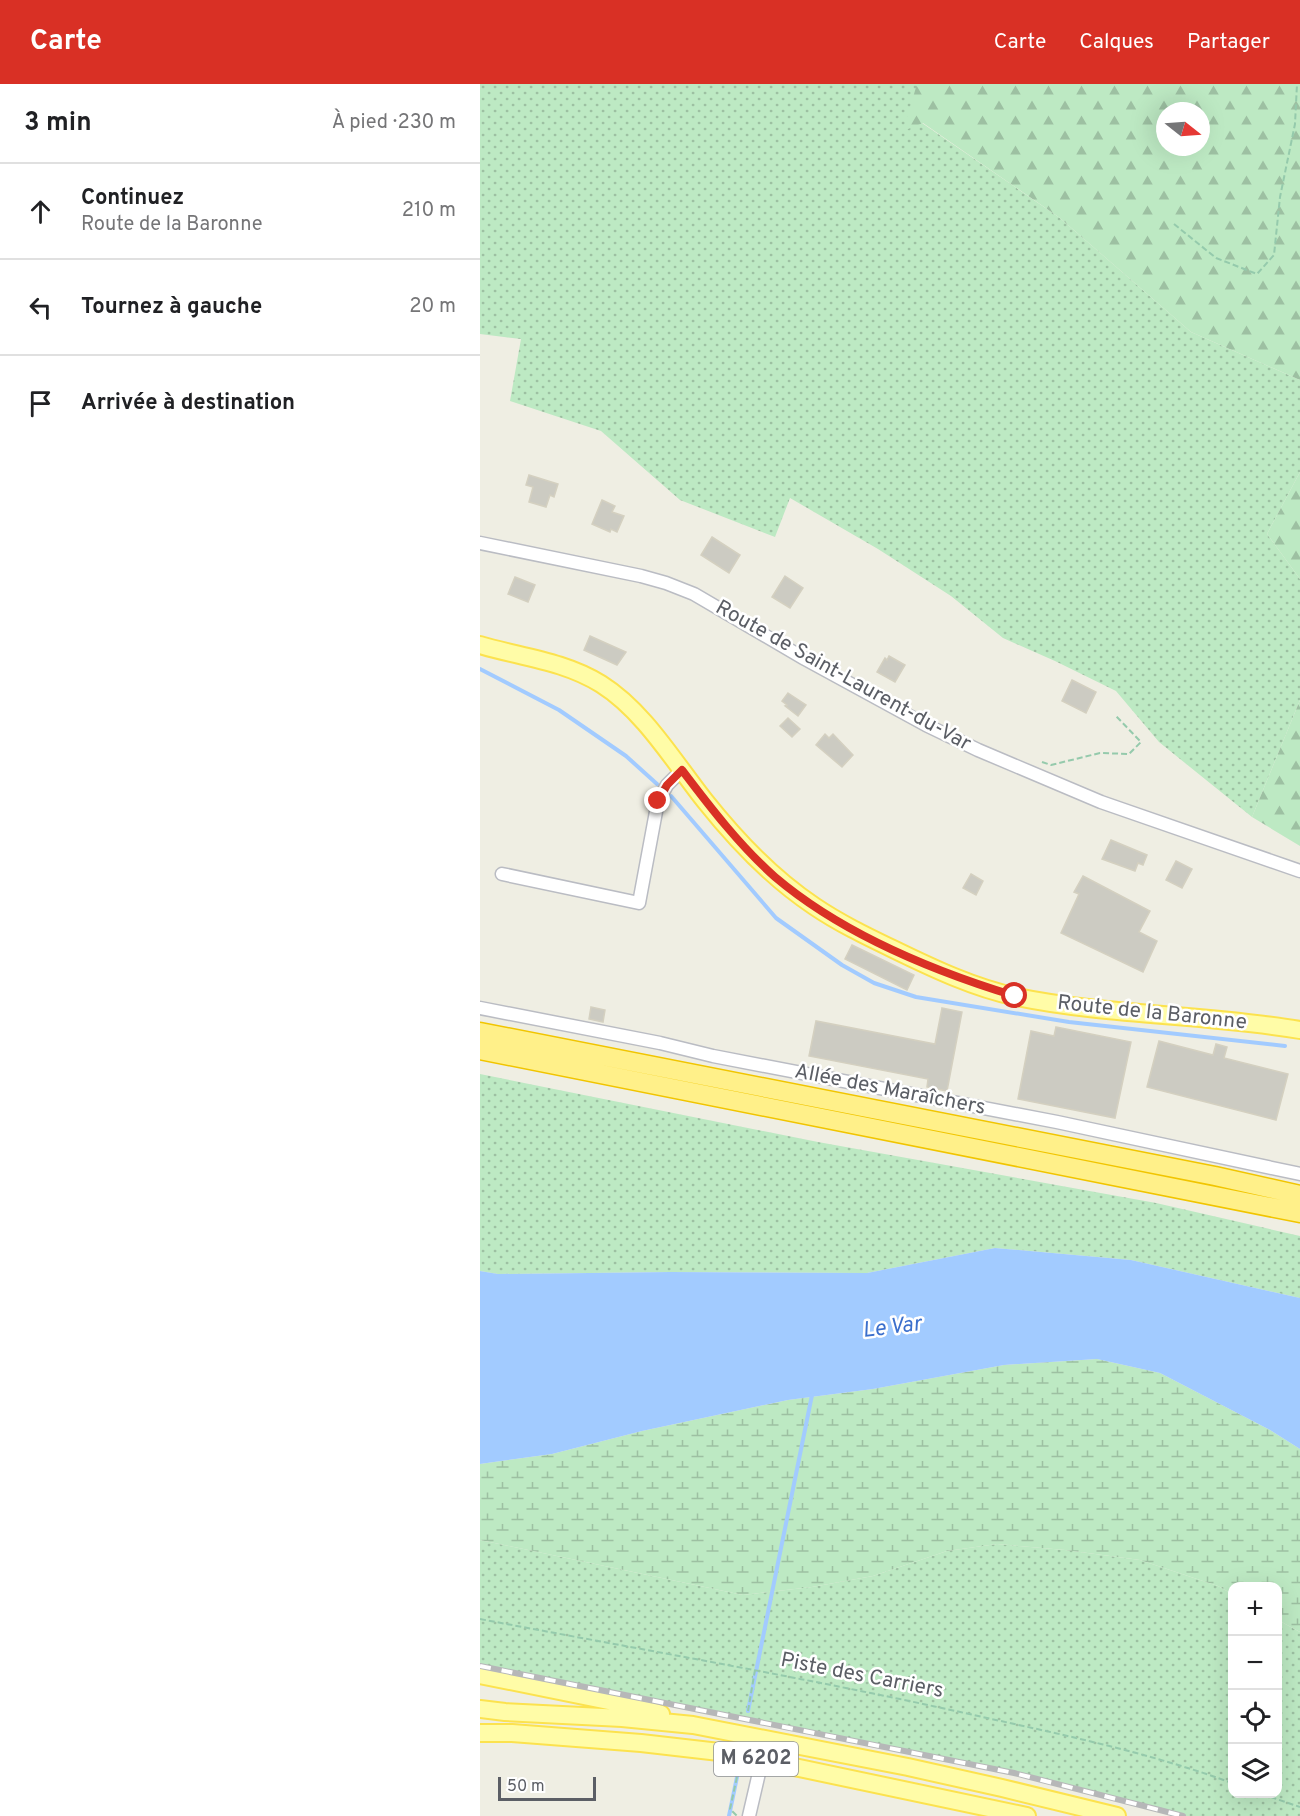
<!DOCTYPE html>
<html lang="fr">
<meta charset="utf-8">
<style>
body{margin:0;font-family:Overpass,sans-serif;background:#f2f2f2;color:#202124}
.controls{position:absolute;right:18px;bottom:18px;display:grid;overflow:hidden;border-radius:12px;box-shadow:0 6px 24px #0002}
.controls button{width:54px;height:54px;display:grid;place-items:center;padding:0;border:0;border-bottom:2px solid #e0e0e0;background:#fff;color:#202124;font:30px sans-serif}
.compass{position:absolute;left:676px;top:18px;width:54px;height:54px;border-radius:50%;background:#fff;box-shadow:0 6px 24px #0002;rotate:107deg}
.scale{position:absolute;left:18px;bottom:15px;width:98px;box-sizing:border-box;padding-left:6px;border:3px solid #5b5e65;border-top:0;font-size:16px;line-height:21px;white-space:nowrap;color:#5b5e65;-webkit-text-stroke:4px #fff;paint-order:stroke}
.stop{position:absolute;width:18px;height:18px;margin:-14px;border:4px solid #d93025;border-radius:50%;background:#fff}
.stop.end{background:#d93025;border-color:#fff;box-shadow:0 2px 6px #0008}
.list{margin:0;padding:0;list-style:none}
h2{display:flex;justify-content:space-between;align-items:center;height:78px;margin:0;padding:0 24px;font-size:26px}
h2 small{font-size:20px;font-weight:400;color:#757577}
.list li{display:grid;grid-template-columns:39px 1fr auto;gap:18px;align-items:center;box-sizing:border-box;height:96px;padding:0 24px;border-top:2px solid #e0e0e0}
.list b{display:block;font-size:22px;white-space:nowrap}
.list p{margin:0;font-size:20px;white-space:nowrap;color:#757577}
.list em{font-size:20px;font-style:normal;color:#757577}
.icon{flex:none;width:33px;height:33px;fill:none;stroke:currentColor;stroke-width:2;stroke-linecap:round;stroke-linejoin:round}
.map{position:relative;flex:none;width:820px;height:1732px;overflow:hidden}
header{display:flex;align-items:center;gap:36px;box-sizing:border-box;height:84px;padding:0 30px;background:#d93025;color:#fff}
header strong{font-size:28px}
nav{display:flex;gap:33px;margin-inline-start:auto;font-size:21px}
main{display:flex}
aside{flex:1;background:#fff}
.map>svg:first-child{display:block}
.grass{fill:url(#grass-dots)}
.forest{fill:url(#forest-firs);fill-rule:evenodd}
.wetland{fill:url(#wetland-marsh)}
.water{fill:#a2cbff}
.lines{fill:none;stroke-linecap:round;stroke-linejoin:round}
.stream{stroke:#a2cbff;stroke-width:4}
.building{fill:#cccbc2;stroke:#d4d0c0;stroke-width:1.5}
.minor-casing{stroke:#babcc3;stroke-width:15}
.major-casing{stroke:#fce24e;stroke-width:20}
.highway-casing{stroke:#f1c500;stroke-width:21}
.path{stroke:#95caac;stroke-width:2;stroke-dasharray:6 3;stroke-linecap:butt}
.minor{stroke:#fff;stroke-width:12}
.major{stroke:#fffca7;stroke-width:16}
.highway{stroke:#fff089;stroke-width:18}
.rail-casing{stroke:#b6b7b8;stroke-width:6}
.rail{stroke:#fff;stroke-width:4;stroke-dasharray:11;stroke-linecap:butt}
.route{stroke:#d93025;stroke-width:8}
.labels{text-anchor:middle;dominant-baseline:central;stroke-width:5;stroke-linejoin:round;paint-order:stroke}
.shield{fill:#fff;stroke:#8c8e93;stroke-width:1.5}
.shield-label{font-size:20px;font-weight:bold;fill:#5b5e65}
.street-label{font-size:21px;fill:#5b5e65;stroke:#fff}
.water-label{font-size:22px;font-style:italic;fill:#3b6fcc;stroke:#fff}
</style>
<header>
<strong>Carte</strong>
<nav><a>Carte</a><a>Calques</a><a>Partager</a></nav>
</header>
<main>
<aside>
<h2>3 min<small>À pied · 230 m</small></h2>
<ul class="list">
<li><svg class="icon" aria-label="ahead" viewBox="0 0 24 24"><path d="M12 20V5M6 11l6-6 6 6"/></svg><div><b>Continuez</b><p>Route de la Baronne</p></div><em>210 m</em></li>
<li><svg class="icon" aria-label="left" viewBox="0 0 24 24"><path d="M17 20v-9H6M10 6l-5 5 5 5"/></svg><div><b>Tournez à gauche</b></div><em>20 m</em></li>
<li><svg class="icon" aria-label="arrive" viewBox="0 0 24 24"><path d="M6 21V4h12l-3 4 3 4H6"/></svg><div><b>Arrivée à destination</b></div></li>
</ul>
</aside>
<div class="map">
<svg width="820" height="1732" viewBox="0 0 820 1732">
<defs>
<pattern id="grass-dots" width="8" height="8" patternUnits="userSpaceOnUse" patternTransform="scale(1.5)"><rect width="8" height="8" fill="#bde9c3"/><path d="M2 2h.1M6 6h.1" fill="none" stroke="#9dc0a2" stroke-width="1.8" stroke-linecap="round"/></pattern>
<pattern id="forest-firs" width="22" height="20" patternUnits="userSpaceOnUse" patternTransform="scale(1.5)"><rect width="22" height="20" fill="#bde9c3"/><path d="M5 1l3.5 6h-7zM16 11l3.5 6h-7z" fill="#9dc0a2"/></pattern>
<pattern id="wetland-marsh" width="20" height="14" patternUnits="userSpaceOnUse" patternTransform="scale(1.5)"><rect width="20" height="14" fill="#bde9c3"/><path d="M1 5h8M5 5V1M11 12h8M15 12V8" fill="none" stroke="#9dc0a2"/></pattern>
</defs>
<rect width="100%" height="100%" fill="#efeee3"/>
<path class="grass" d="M 0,0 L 437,0 L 442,39 L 580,134 L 711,248 L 820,296 L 820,388 L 787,450 L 820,495 L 820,616 L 772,733 L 679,658 L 636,607 L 575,577 L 523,554 L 471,512 L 398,465 L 310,414 L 295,453 L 200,416 L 121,347 L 30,317 L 41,255 L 0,250 Z
M 0,990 L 338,1058 L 676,1119 L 820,1152 L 820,1214 L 651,1176 L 515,1164 L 387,1189 L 190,1188 L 18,1190 L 0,1187 Z
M 0,1456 L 263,1511 L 332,1503 L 393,1492 L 467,1467 L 517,1460 L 585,1466 L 660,1476 L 738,1502 L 752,1510 L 752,1710 L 798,1710 L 798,1536 L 820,1548 L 820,1732 L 703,1732 L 534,1689 L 0,1582 Z"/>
<path class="forest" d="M 437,0 L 820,0 L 820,296 L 711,248 L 580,134 L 443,39 L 423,47 ZM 685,27 L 721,27 L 721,63 L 685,63 Z
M 820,388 L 820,495 L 787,450 Z
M 820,616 L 820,762 L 772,733 Z"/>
<path class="wetland" d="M 617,1275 L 680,1289 L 790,1346 L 820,1365 L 820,1548 L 798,1536 L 798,1502 L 752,1502 L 752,1510 L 738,1502 L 660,1476 L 585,1466 L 517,1460 L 467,1467 L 393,1492 L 332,1503 L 263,1511 L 0,1456 L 0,1380 L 72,1370 L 162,1347 L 308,1316 L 393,1305 L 524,1281 Z"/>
<path class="water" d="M 515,1164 L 651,1176 L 820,1214 L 820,1365 L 790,1346 L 680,1289 L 617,1275 L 524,1281 L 393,1305 L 308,1316 L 162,1347 L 72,1370 L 0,1380 L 0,1187 L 18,1190 L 190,1188 L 387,1189 Z"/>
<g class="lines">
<path class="stream" d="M 0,585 L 79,626 L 146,672 L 177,700
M 191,712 L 296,834 L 362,881 L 394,899 L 436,913 L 589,938 L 805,962
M 268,1627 L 332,1311
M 249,1732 L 257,1693"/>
</g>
<path class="building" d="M 49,391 L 78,400 L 74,413 L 70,411 L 66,423 L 49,418 L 53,403 L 46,401 Z
M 122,416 L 135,422 L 132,428 L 144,432 L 137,448 L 131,445 L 130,448 L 112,440 Z
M 232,453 L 260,471 L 249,489 L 221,471 Z
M 305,492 L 323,504 L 310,524 L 292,513 Z
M 35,493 L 55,501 L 48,518 L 28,510 Z
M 110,552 L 146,568 L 137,581 L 104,566 Z
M 409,572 L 425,581 L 415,598 L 397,588 L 405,574 L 407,576 Z
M 592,596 L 616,608 L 606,629 L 582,617 Z
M 308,609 L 326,621 L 318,632 L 305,622 L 307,621 L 302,617 Z
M 308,634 L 320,645 L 312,653 L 300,642 Z
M 345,650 L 349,654 L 353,650 L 373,671 L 362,683 L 336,661 Z
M 631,756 L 667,771 L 663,781 L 658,779 L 655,787 L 622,775 Z
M 696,777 L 712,785 L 702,804 L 686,796 Z
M 491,790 L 503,797 L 496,811 L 483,804 Z
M 603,792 L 670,827 L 659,848 L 677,857 L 663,888 L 581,849 L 599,810 L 594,808 Z
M 372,861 L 434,891 L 427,906 L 365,875 Z
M 111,923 L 125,926 L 123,938 L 109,935 Z
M 462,924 L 482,928 L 467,1007 L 447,1003 L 448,995 L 329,972 L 336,937 L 455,960 Z
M 576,943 L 651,958 L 635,1034 L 538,1015 L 551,947 L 574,952 Z
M 679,957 L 733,971 L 736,960 L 747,963 L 744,974 L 808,990 L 796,1036 L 667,1003 Z"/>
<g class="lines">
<g class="minor-casing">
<path id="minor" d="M 0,459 L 161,492 L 186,499 L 214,510 L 325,575 L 446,641 L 498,666 L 621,718 L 820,787
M 22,790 L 159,819 L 178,717 L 187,701 L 202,686
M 0,924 L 180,959 L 233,972 L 577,1038 L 820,1090
M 269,1732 L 282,1676"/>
</g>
<g class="major-casing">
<path id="major" d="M 0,561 C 41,573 84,577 121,600 C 164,627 194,678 225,717 C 256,756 292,794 334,822 C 359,839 386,852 413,865 C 452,884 494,904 537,913 C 630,932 726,930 820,946
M 0,1591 L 158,1623 L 181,1630
M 0,1625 L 25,1628 L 142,1634 L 213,1641 L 428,1683 L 522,1704 L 637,1732
M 0,1649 L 32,1649 L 161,1659 L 248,1669 L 547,1732"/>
</g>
<g class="highway-casing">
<path id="highway" d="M 0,948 L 735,1092 L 820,1111
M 0,966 L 820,1129"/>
</g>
<path class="path" d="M 694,140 L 736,174 L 777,190 L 794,171 L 800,113 L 815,40 L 817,0
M 562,678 L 571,681 L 620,669 L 649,670 L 661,658 L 635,631
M 0,1535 C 169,1567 339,1596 507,1634 C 589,1652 673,1670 752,1699
M 268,1627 L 275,1586
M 257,1693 L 250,1725 L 257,1732
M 782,1710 L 820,1723"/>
<use href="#minor" class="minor"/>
<use href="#major" class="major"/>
<use href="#highway" class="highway"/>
<g class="rail-casing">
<path id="rail" d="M 0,1582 L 534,1689 L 703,1732"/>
</g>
<use href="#rail" class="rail"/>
</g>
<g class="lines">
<path class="route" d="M 178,717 L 187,701 L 202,686 C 230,723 260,762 295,793 C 361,849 453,887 535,912"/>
</g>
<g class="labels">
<rect class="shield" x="234" y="1658" width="84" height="34" rx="4.5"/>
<g class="shield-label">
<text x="276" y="1675">M 6202</text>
</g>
<g class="street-label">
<text transform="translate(363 592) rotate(29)">Route de Saint-Laurent-du-Var</text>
<text transform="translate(672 929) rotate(6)">Route de la Baronne</text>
<text transform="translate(410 1006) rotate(11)">Allée des Maraîchers</text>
<text transform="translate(382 1592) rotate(11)">Piste des Carriers</text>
</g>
<g class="water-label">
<text transform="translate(412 1244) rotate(-7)">Le Var</text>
</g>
</g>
</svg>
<div class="controls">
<button>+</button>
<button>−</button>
<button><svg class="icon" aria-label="locate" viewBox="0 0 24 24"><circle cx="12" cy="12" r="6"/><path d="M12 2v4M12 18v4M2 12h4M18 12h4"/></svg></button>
<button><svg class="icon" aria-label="layers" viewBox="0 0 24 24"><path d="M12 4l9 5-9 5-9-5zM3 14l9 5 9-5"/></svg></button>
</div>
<svg class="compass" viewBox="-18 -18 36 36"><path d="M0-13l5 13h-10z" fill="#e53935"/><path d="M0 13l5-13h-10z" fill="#757577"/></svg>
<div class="scale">50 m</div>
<div class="stop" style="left:535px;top:912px"></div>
<div class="stop end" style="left:178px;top:717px"></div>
</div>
</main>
